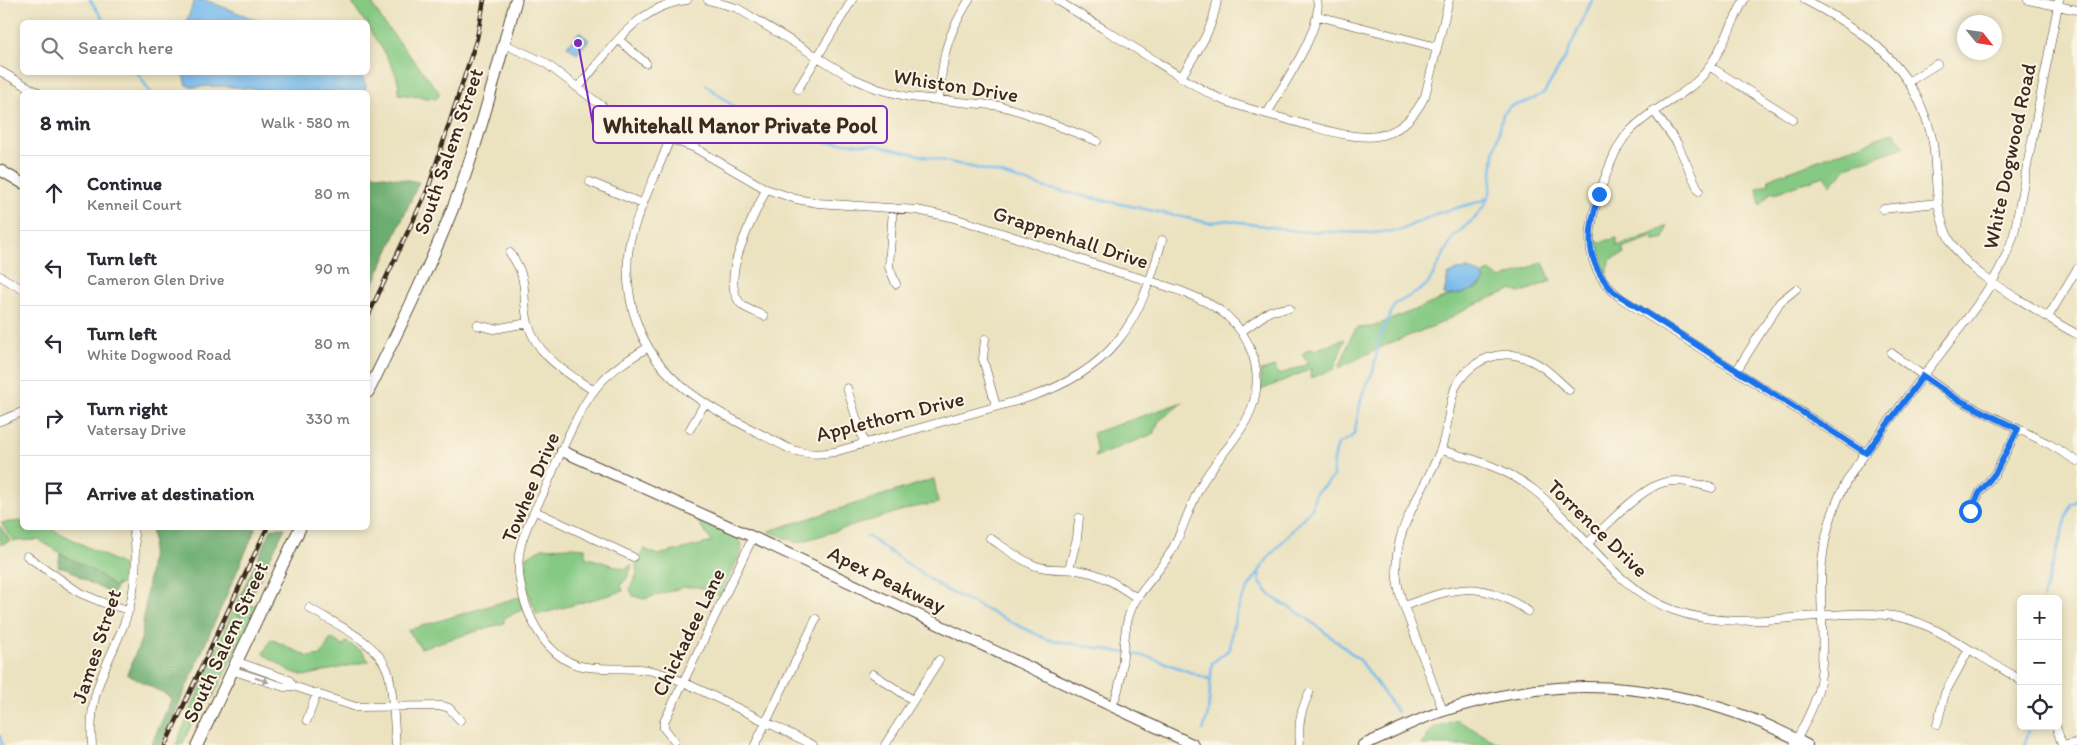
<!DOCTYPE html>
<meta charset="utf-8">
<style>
body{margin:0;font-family:Itim,sans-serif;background:#f7f7f7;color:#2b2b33}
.controls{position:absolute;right:15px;bottom:15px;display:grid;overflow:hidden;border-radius:8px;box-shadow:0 2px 8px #0003}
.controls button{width:45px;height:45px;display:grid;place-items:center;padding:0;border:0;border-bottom:1px solid #e1e1e2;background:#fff;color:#2b2b33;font:25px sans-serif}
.compass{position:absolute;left:1957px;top:15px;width:45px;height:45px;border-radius:50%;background:#fff;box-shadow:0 2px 8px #0003;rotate:120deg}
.stop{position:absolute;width:15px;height:15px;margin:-11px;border:4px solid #1a73e8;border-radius:50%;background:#fff}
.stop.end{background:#1a73e8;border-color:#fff;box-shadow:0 1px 5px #0008}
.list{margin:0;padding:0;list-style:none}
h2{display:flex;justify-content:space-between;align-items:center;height:65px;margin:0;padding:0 20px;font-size:21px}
h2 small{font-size:16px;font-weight:400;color:#7c7c81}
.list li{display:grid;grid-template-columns:32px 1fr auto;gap:15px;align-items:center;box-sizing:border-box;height:75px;padding:0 20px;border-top:1px solid #e1e1e2}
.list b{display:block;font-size:19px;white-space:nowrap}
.list p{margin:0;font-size:16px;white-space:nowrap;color:#7c7c81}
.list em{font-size:16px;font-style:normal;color:#7c7c81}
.icon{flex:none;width:28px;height:28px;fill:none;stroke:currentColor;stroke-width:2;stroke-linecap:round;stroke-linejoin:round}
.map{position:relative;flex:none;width:2077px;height:745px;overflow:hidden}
.search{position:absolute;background:#fff;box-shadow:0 2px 8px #0003;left:20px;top:20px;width:350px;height:55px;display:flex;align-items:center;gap:12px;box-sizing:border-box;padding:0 18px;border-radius:8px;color:#7c7c81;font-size:19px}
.panel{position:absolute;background:#fff;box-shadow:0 2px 8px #0003;left:20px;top:90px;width:350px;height:440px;border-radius:8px}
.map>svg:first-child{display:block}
.green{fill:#85c983;stroke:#607a50}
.forest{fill:#6cad71;stroke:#546c48}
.water{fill:#77bbed;stroke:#597286}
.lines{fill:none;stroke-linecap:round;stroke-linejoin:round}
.stream{stroke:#77bbed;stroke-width:2.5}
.street-casing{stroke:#554636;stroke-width:9}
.secondary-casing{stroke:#554636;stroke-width:12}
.primary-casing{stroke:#554636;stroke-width:13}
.street{stroke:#fff;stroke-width:8}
.secondary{stroke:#fff;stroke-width:10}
.primary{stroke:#fff;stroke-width:11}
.rail-casing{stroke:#3b2a1e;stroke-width:4.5}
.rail{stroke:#fcf5e5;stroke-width:2.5;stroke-dasharray:8;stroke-linecap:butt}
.oneway{fill:#a79f9a}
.route{stroke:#1a73e8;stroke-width:6}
.labels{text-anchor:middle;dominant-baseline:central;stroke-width:4;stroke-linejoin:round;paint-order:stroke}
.street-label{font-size:21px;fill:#3b2a1e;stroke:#fcf5e5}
.leader{fill:none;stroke:#7b2cbf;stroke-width:2}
.callout-dot{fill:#7b2cbf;stroke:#fcf5e5;stroke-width:2}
.callout{fill:#fcf5e5;stroke:#7b2cbf;stroke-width:2}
.callout-label{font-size:22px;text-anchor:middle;font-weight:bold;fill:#3b2a1e}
</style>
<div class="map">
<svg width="2077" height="745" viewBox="0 0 2077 745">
<rect width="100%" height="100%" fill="#fcf5e5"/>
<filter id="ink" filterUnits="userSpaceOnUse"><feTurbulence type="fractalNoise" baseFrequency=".02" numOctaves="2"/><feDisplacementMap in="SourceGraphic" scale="10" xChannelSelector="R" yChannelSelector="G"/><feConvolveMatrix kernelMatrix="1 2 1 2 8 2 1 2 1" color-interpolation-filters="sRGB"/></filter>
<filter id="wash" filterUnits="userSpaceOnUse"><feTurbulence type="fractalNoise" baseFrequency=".0096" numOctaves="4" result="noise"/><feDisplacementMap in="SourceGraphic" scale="20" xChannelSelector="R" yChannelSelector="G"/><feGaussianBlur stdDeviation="1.12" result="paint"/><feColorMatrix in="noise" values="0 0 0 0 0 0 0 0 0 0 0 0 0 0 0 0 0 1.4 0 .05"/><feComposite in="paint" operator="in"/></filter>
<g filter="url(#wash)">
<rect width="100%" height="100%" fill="#ebe2c0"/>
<path class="green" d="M 350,0 L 370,0 L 383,22 L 439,92 L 439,96 L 435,99 L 398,94 C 404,77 377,42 368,27 L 368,22 L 365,22 Z
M 1894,132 L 1904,147 L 1849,166 L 1831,185 L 1824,176 L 1775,193 L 1772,191 L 1760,206 L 1757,188 L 1769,184 L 1768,179 Z
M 1667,226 L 1664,239 L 1654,240 L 1652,237 L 1622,248 L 1624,254 L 1609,260 L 1608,274 L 1602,267 L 1596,243 L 1617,238 L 1617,246 L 1652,234 Z
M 1543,262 L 1551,281 L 1520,293 L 1511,290 L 1473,305 L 1439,324 L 1390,343 L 1339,368 L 1352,335 L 1357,328 L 1372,327 L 1452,295 L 1478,288 L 1485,281 L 1482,275 L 1489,271 L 1501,279 Z
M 1345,339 L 1334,369 L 1310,378 L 1311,369 L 1261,390 L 1261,371 L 1275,367 L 1278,375 L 1308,364 L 1302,354 L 1309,349 L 1315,350 Z
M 1183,402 L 1159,421 L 1153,434 L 1095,457 L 1097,451 L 1093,433 Z
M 934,479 L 938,503 L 910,508 L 797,543 L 769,531 Z
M 22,521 L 22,528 L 50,528 L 123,565 L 122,584 L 113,586 L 99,574 L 90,571 L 39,540 L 13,541 L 1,523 Z
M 697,521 L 733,535 L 742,544 L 741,552 L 720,596 L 698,587 L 684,587 L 644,599 L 633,596 L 630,588 L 637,574 L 636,563 L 644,549 L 658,555 L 712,542 Z
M 0,526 L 10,541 L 0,545 Z
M 572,547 L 585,548 L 585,557 L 625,569 L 632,565 L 627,578 L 621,585 L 623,591 L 537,615 L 528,591 L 525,558 L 542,548 Z
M 519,597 L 524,609 L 504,618 L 504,623 L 421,648 L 408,630 Z
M 258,604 L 212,699 L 205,694 L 182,745 L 176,745 L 232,612 L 241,617 L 247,607 Z
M 331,638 L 343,646 L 346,642 L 362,651 L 369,661 L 304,676 L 290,671 L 263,654 L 271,639 L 309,657 L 321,655 Z
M 1457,720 L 1501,745 L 1421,745 L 1433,728 Z"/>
<path class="forest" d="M 368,173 L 419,182 L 368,296 Z
M 151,528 L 256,528 L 161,745 L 151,745 L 172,698 L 127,674 L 141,640 L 153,542 Z
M 272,528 L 285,528 L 241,617 L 237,614 L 236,605 Z
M 60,553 L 99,574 L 113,586 L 119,584 L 112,594 L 86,581 L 67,568 L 58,567 Z"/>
<path class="water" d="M 195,0 L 205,0 L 262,22 L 186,22 Z
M 579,32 L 589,40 L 577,54 L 567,46 Z
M 183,73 L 357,73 L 363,78 L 366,85 L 364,92 L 284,92 L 224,86 L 192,87 L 186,85 Z
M 1468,269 L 1482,275 L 1485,281 C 1475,291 1458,296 1444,295 L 1448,275 L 1457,270 Z"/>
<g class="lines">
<path class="stream" d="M 90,0 L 105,22
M 137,72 L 150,92
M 706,85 L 770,135 L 789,141 L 801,140 L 875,145 L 1002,174 L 1046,188 L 1210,223 L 1227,220 L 1296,231 L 1372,233 L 1401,230 L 1438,213 L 1482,201 L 1487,197
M 867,536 L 944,589 L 1046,639 L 1149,657 L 1209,679
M 1259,574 L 1260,583 L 1272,597 L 1307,618 L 1361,661 L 1397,712
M 2042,599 L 2071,504 L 2077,501
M 1203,730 L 1208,714 L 1212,663 L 1230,649 L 1232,630 L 1240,603 L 1249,587 L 1268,558 L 1312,508 L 1315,494 L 1333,477 C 1333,465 1334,455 1338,444 L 1352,437 L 1354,434 L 1362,395 L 1373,371 L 1380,336 L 1395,304 L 1417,292 L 1428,284 L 1453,237 L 1476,217 L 1485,204 L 1490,193 L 1494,154 L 1503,114 L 1511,106 L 1527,102 L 1544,93 L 1566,56 L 1592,0
M 0,736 L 2,745
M 2024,745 L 2031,726"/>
</g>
</g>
<g filter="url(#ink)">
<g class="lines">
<g class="street-casing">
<path id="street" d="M 708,0 L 737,8 L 852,78 L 878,89 L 909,97 L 1001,106 L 1025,113 L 1097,141
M 1057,0 C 1090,21 1124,41 1157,62 C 1178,75 1200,90 1223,100 C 1249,110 1276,116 1303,124 C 1352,137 1396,154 1425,96 L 1449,0
M 1744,0 C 1732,23 1720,54 1704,74 C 1683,98 1651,108 1629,132 C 1616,146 1610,165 1603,183 C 1587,228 1579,266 1622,299 L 1866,453
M 1805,0 C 1854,26 1893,49 1919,101 C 1926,117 1933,135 1934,152 C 1937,184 1935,216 1952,244 C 1972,275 2008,292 2038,311 C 2051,319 2064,328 2077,334
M 2028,0 L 2077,10
M 1318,16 L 1437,47
M 619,40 L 646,63
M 504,44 L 544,62 L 619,119 L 695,148 L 766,189 L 796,199 L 818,203 L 917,210 L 950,217 C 1006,233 1060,253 1115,271 C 1148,281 1201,293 1227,316 C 1251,337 1262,369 1254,401 C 1246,431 1220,454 1204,480 C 1191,501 1185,525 1174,546 C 1165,565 1149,580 1137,598 C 1116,630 1130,674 1111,707
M 1709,66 L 1793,119
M 0,71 L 37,92
M 1181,77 C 1197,52 1213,30 1217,0
M 1908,82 L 1937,64
M 578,88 C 608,52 636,6 687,0
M 798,89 L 852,0
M 939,99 C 943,55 945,39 969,0
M 1653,110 L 1677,143 L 1699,191
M 1267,114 C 1281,87 1324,28 1317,0
M 670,138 C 658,173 639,205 630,241 C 626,261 627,282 631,302 C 648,386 720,412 788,448 C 804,455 818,455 834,452 L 1027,398 C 1112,371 1140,324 1162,240
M 590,182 L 643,204
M 893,208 L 889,267 L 896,284
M 1883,209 L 1937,203
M 510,253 C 530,280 521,294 528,323 C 536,356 568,373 594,391
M 0,276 L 22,289
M 764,316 C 758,313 749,310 743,306 C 715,281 755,217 766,189
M 2048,317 L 2077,269
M 477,325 L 494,329 L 528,323
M 1242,331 L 1270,311 L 1289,308
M 985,339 L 983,359 L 996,406
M 647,348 C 631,358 614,368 601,382 C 578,406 558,460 544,492 C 534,512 522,533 519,555 C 515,593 538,653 577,665 C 606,673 633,663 663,674 C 683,681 702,691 721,700 C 752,715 783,730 813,745
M 1891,353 L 1955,398 L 2049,444 L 2077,461
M 1737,370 L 1780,302 L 1796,289
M 847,388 L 864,443
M 0,421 L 22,412
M 690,429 L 705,403
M 1441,450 C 1474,459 1506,468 1534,490 C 1582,528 1612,587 1673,610 C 1742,635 1814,608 1886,615 C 1922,618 1952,639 1982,657 C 1995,665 2009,672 2021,681
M 535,511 L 633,557
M 1970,511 L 1980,492 L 1996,472 L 2018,429
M 990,538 C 1005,548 1020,560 1036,566 C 1052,571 1067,568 1082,571 C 1103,574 1119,586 1137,598
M 1587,544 C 1605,527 1639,490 1662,483 C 1677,478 1697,484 1712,488
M 27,556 L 80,593 L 104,603 L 129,610
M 1069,569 L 1077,538 L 1079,518
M 1404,606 C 1455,587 1480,579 1528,611
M 309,608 C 335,624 382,643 389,676 C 394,698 394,723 396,745
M 235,661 L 289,680 L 293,686
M 231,670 L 284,687 L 293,686 L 356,707 L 443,706 L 449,708 L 460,720
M 873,674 L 913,700
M 1443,711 L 1401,598 C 1383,538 1420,502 1440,451 C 1448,431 1448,408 1455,388 C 1470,359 1502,346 1532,361 C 1546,367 1557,380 1569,390
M 307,720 L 317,693
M 1937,725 L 1945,693 L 1969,649
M 2056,726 L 2062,745
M 674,741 L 664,728 L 664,722 L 753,537
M 92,745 C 88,693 104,673 122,629 C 135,598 139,561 133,528
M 755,745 L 816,619
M 885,745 L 939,660
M 1300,745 C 1298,723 1300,713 1309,693
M 1794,745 C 1804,724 1816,705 1820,682 C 1825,649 1821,616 1821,584 C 1821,555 1827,525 1838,499 C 1848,475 1864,455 1879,435 C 1899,407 1920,380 1941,353 C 1969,316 2000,280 2014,234 L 2059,0
M 2067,745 L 2077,743"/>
</g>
<g class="secondary-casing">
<path id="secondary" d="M 0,170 L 22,183
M 562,451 L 753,537 L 1194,745
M 1363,745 C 1389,734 1415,720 1443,711 C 1473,702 1504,694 1536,690 C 1627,679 1727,700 1807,745"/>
</g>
<g class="primary-casing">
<path id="primary" d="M 368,392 C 400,327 433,261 459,192 C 482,130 498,64 516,0
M 197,745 L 300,528"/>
</g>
<use href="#street" class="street"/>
<use href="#secondary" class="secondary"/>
<use href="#primary" class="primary"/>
<g class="rail-casing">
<path id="rail" d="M 368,316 L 428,189 L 477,38 L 484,0
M 165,745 L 267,528"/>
</g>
<use href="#rail" class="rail"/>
</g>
<defs><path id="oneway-solid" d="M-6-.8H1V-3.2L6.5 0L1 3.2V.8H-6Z" transform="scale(1.25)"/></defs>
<use class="oneway" href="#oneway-solid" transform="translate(262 680) rotate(18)"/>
</g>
<g class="lines" filter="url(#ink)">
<path class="route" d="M 1599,194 C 1587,233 1584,261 1614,292 L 1866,453 L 1923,376 L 1955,398 L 2018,429 L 1996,472 L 1980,492 L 1970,511"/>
</g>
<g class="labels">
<g class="street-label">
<text transform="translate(956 85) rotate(9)">Whiston Drive</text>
<text transform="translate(448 151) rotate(-71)">South Salem Street</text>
<text transform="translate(2009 156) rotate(-78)">White Dogwood Road</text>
<text transform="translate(1071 237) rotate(18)">Grappenhall Drive</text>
<text transform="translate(890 416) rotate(-14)">Applethorn Drive</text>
<text transform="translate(530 487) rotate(-67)">Towhee Drive</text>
<text transform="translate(1598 528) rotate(44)">Torrence Drive</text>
<text transform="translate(887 579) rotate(26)">Apex Peakway</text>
<text transform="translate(688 632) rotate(-64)">Chickadee Lane</text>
<text transform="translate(225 642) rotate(-65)">South Salem Street</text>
<text transform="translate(96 646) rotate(-72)">James Street</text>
</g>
</g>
<path class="leader" d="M578 43L593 125"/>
<circle class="callout-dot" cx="578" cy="43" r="5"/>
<rect class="callout" x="593" y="106" width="294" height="37" rx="5"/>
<g class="callout-label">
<text x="740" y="133">Whitehall Manor Private Pool</text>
</g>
</svg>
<div class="controls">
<button>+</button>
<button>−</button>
<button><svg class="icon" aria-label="locate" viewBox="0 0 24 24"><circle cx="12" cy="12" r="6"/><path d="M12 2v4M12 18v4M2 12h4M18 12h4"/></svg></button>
</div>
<svg class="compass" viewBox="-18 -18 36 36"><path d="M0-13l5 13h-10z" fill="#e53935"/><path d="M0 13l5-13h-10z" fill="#7c7c81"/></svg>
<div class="stop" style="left:1970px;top:511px"></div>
<div class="stop end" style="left:1599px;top:194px"></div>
<div class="search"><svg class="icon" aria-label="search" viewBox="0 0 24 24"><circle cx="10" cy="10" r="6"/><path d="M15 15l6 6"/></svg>Search here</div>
<section class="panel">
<h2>8 min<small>Walk · 580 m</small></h2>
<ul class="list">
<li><svg class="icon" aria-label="ahead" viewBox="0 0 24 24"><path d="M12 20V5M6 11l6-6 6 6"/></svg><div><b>Continue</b><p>Kenneil Court</p></div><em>80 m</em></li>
<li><svg class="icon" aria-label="left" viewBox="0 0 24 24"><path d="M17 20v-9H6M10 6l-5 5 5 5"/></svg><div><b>Turn left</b><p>Cameron Glen Drive</p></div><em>90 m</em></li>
<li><svg class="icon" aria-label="left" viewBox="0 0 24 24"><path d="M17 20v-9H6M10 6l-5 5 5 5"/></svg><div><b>Turn left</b><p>White Dogwood Road</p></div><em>80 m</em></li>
<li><svg class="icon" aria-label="right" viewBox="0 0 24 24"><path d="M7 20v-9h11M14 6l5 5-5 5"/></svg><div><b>Turn right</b><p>Vatersay Drive</p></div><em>330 m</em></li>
<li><svg class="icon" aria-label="arrive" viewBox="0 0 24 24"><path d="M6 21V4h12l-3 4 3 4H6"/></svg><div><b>Arrive at destination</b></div></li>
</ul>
</section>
</div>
